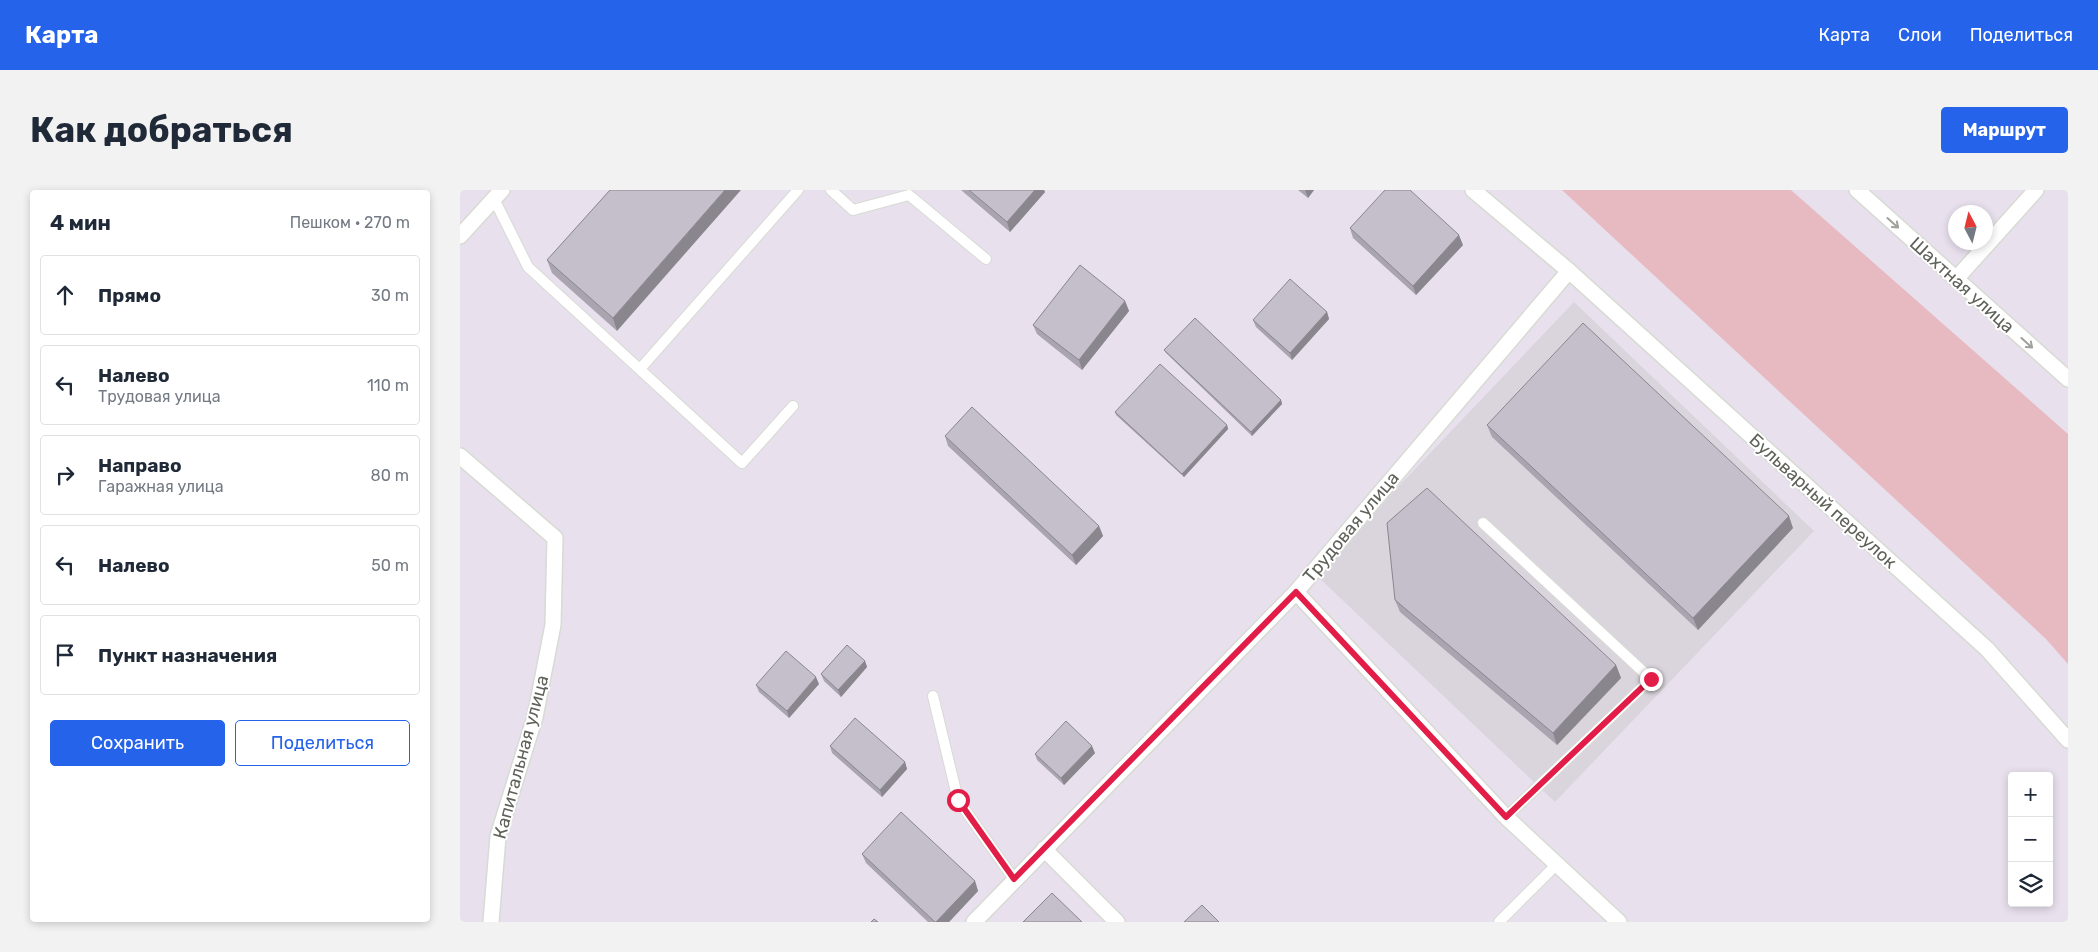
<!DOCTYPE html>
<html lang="ru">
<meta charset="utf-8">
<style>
body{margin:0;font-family:Rubik,sans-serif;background:#f2f2f3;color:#1f2937}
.controls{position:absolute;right:15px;bottom:15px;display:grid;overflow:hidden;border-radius:5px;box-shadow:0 2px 8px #0003}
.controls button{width:45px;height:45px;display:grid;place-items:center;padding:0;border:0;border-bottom:1px solid #e0e1e3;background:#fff;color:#1f2937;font:25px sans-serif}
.compass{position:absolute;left:1488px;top:15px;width:45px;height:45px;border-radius:50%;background:#fff;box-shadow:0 2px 8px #0003;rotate:353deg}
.stop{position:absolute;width:15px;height:15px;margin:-11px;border:4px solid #e11d48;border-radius:50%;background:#fff}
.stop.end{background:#e11d48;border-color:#fff;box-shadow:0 1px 5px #0008}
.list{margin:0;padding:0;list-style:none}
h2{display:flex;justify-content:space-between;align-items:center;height:65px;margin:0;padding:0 20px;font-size:21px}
h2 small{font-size:16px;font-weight:400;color:#747a83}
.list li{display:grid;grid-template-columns:32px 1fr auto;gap:15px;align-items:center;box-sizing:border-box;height:80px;margin:0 10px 10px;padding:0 10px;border:1px solid #e0e1e3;border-radius:5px}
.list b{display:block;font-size:19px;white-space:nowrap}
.list p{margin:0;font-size:16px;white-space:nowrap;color:#747a83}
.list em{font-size:16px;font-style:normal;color:#747a83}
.actions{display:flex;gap:10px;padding:15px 20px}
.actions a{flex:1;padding:11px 0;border:1px solid #2563eb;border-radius:5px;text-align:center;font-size:18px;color:#2563eb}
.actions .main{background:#2563eb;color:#fff}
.icon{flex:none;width:28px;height:28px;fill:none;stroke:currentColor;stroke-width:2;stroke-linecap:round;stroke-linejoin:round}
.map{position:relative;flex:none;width:1608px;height:732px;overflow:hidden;border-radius:5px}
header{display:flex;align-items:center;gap:30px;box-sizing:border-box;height:70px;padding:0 25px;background:#2563eb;color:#fff}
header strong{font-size:24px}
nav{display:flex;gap:28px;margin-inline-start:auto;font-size:18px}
.intro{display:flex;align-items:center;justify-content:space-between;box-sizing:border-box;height:120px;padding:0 30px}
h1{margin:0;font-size:35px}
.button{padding:12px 22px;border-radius:5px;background:#2563eb;color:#fff;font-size:18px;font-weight:700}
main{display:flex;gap:30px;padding:0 30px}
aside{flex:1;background:#fff;border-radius:5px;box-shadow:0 2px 8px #0003}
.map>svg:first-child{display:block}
.industrial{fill:#dad5dd}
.green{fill:#e7bac1}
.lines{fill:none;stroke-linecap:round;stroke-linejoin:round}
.service-casing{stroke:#d7dbd3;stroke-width:12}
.minor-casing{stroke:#d7dbd3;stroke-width:18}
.tertiary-casing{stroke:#d7dbd3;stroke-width:18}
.service{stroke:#fff;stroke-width:10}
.minor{stroke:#fff;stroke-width:15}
.tertiary{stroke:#fff;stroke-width:15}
.wall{fill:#a9a4af}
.shaded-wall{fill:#8a868e}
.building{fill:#c5bfcb;stroke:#8a868e}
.oneway{stroke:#9fa19b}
.route{stroke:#e11d48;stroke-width:6}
.labels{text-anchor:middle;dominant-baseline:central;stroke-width:4;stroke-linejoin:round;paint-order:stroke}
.street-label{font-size:18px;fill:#5f6259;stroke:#fff}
</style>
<header>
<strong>Карта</strong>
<nav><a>Карта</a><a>Слои</a><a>Поделиться</a></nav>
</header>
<div class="intro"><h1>Как добраться</h1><a class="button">Маршрут</a></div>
<main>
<aside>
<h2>4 мин<small>Пешком · 270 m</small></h2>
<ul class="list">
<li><svg class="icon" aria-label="ahead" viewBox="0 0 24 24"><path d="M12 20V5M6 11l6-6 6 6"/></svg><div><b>Прямо</b></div><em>30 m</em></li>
<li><svg class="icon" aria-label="left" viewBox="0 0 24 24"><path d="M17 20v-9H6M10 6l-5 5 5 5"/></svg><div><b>Налево</b><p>Трудовая улица</p></div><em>110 m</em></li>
<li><svg class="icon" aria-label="right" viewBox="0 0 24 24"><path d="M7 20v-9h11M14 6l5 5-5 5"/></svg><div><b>Направо</b><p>Гаражная улица</p></div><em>80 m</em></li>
<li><svg class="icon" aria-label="left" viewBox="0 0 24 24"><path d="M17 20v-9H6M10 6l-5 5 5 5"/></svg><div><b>Налево</b></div><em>50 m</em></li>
<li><svg class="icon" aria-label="arrive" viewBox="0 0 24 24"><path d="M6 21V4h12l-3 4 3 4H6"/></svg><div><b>Пункт назначения</b></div></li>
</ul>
<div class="actions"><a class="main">Сохранить</a><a>Поделиться</a></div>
</aside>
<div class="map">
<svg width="1608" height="732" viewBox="0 0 1608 732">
<rect width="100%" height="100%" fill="#e8e0ed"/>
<path class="industrial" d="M 1114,112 L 1354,341 L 1095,612 L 855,384 Z"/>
<path class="green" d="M 1102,0 L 1331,0 L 1608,244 L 1608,474 L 1586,449 Z"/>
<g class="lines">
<g class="service-casing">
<path id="service" d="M 371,0 L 393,20 L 449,5 L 526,69
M 34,9 L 68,77 L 282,273 L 333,216
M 180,179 L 338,0
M 1023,333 L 1191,489 L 1046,627
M 473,506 L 498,610 L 554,689
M 1039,732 L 1097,674"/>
</g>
<g class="minor-casing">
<path id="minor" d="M 0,46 L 42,0
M 1109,81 L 1527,459 L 1608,550
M 1496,89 L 1576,0
M 0,266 L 95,348 L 93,435 L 75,527 L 38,646 L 31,732
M 584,659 L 657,732
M 514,732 L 836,402"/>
</g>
<g class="tertiary-casing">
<path id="tertiary" d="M 1013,0 L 1109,81 L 836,402 L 1046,627 L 1159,732
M 1397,0 L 1608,189"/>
</g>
<use href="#service" class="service"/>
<use href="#minor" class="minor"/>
<use href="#tertiary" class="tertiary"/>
</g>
<path class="wall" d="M 150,0 L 157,141 L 92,83 L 87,70 Z
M 501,0 L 584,0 L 585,2 L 550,42 Z
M 838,0 L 854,0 L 848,8 Z
M 890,38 L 1003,55 L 956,105 L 893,48 Z
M 665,111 L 669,121 L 622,180 L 577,144 L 573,135 Z
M 867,122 L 869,129 L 832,170 L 796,137 L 793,130 Z
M 704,160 L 821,210 L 822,214 L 792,246 L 706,163 Z
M 655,222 L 767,235 L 768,239 L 724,287 L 656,225 Z
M 1027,235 L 1333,338 L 1238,440 L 1032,247 Z
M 485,246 L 639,336 L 643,346 L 616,375 L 488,256 Z
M 935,410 L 1156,475 L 1161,488 L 1097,555 L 940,422 Z
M 405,471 L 407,477 L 381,507 L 364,491 L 361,484 Z
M 359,494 L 329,528 L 299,502 L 296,495 Z
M 370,556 L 445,572 L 447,579 L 422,607 L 372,563 Z
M 635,563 L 604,595 L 577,570 L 575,564 Z
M 402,664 L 515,691 L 518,701 L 489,732 L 468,732 L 406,673 Z"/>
<path class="shaded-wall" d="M 265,0 L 281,0 L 157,141 L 153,128 Z
M 575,0 L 584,0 L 585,2 L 550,42 L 547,32 Z
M 845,0 L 854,0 L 848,8 Z
M 999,45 L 1003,55 L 956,105 L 953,96 Z
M 665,111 L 669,121 L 622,180 L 619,170 Z
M 867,122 L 869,129 L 832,170 L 830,163 Z
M 821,210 L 822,214 L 792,246 L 791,242 Z
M 767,235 L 768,239 L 724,287 L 722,284 Z
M 1329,326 L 1333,338 L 1238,440 L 1233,428 Z
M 639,336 L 643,346 L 616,375 L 612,365 Z
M 405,471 L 407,477 L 381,507 L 378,500 Z
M 1156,475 L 1161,488 L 1097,555 L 1093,543 Z
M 356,487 L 359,494 L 329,528 L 327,521 Z
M 632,556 L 635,563 L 604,595 L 601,588 Z
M 445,572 L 447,579 L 422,607 L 420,600 Z
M 515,691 L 518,701 L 489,732 L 476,732 Z"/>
<path class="building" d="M 150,0 L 265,0 L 153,128 L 87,70 Z
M 509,0 L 575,0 L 547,32 Z
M 925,0 L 950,0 L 999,45 L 953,96 L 890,38 Z
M 620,75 L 665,111 L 619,170 L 573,135 Z
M 830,89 L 867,122 L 830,163 L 793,130 Z
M 735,128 L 821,210 L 791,242 L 704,160 Z
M 1123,133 L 1329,326 L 1233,428 L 1027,235 Z
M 700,174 L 767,235 L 722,284 L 655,222 Z
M 512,217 L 639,336 L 612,365 L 485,246 Z
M 967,298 L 1156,475 L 1093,543 L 935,410 L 927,333 Z
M 387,455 L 405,471 L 378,500 L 361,484 Z
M 326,461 L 356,487 L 327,521 L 296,495 Z
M 395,528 L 445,572 L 420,600 L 370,556 Z
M 606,531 L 632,556 L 601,588 L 575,564 Z
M 441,622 L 515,691 L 476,732 L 475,732 L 402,664 Z
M 592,703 L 622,732 L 563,732 Z
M 742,715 L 759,732 L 724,732 Z
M 414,729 L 418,732 L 411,732 Z"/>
<defs><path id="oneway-shaft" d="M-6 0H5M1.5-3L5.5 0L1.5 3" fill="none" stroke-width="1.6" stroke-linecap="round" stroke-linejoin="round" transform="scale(1.25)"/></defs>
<g class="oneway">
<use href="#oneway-shaft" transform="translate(1433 33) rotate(42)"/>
<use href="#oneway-shaft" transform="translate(1567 153) rotate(42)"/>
</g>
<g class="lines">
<path class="route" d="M 498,610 L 554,689 L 836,402 L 1046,627 L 1191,489"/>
</g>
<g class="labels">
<g class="street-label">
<text transform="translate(1502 95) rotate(42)">Шахтная улица</text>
<text transform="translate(1363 311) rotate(42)">Бульварный переулок</text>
<text transform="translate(891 337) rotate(-50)">Трудовая улица</text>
<text transform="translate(61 567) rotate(-75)">Капитальная улица</text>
</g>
</g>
</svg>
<div class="controls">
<button>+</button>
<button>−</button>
<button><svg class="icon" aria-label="layers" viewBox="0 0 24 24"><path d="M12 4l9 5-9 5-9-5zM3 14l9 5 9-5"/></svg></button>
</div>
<svg class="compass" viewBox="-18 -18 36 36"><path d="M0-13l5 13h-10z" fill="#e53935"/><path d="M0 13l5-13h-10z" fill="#747a83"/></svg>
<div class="stop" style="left:498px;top:610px"></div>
<div class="stop end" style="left:1191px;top:489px"></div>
</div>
</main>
